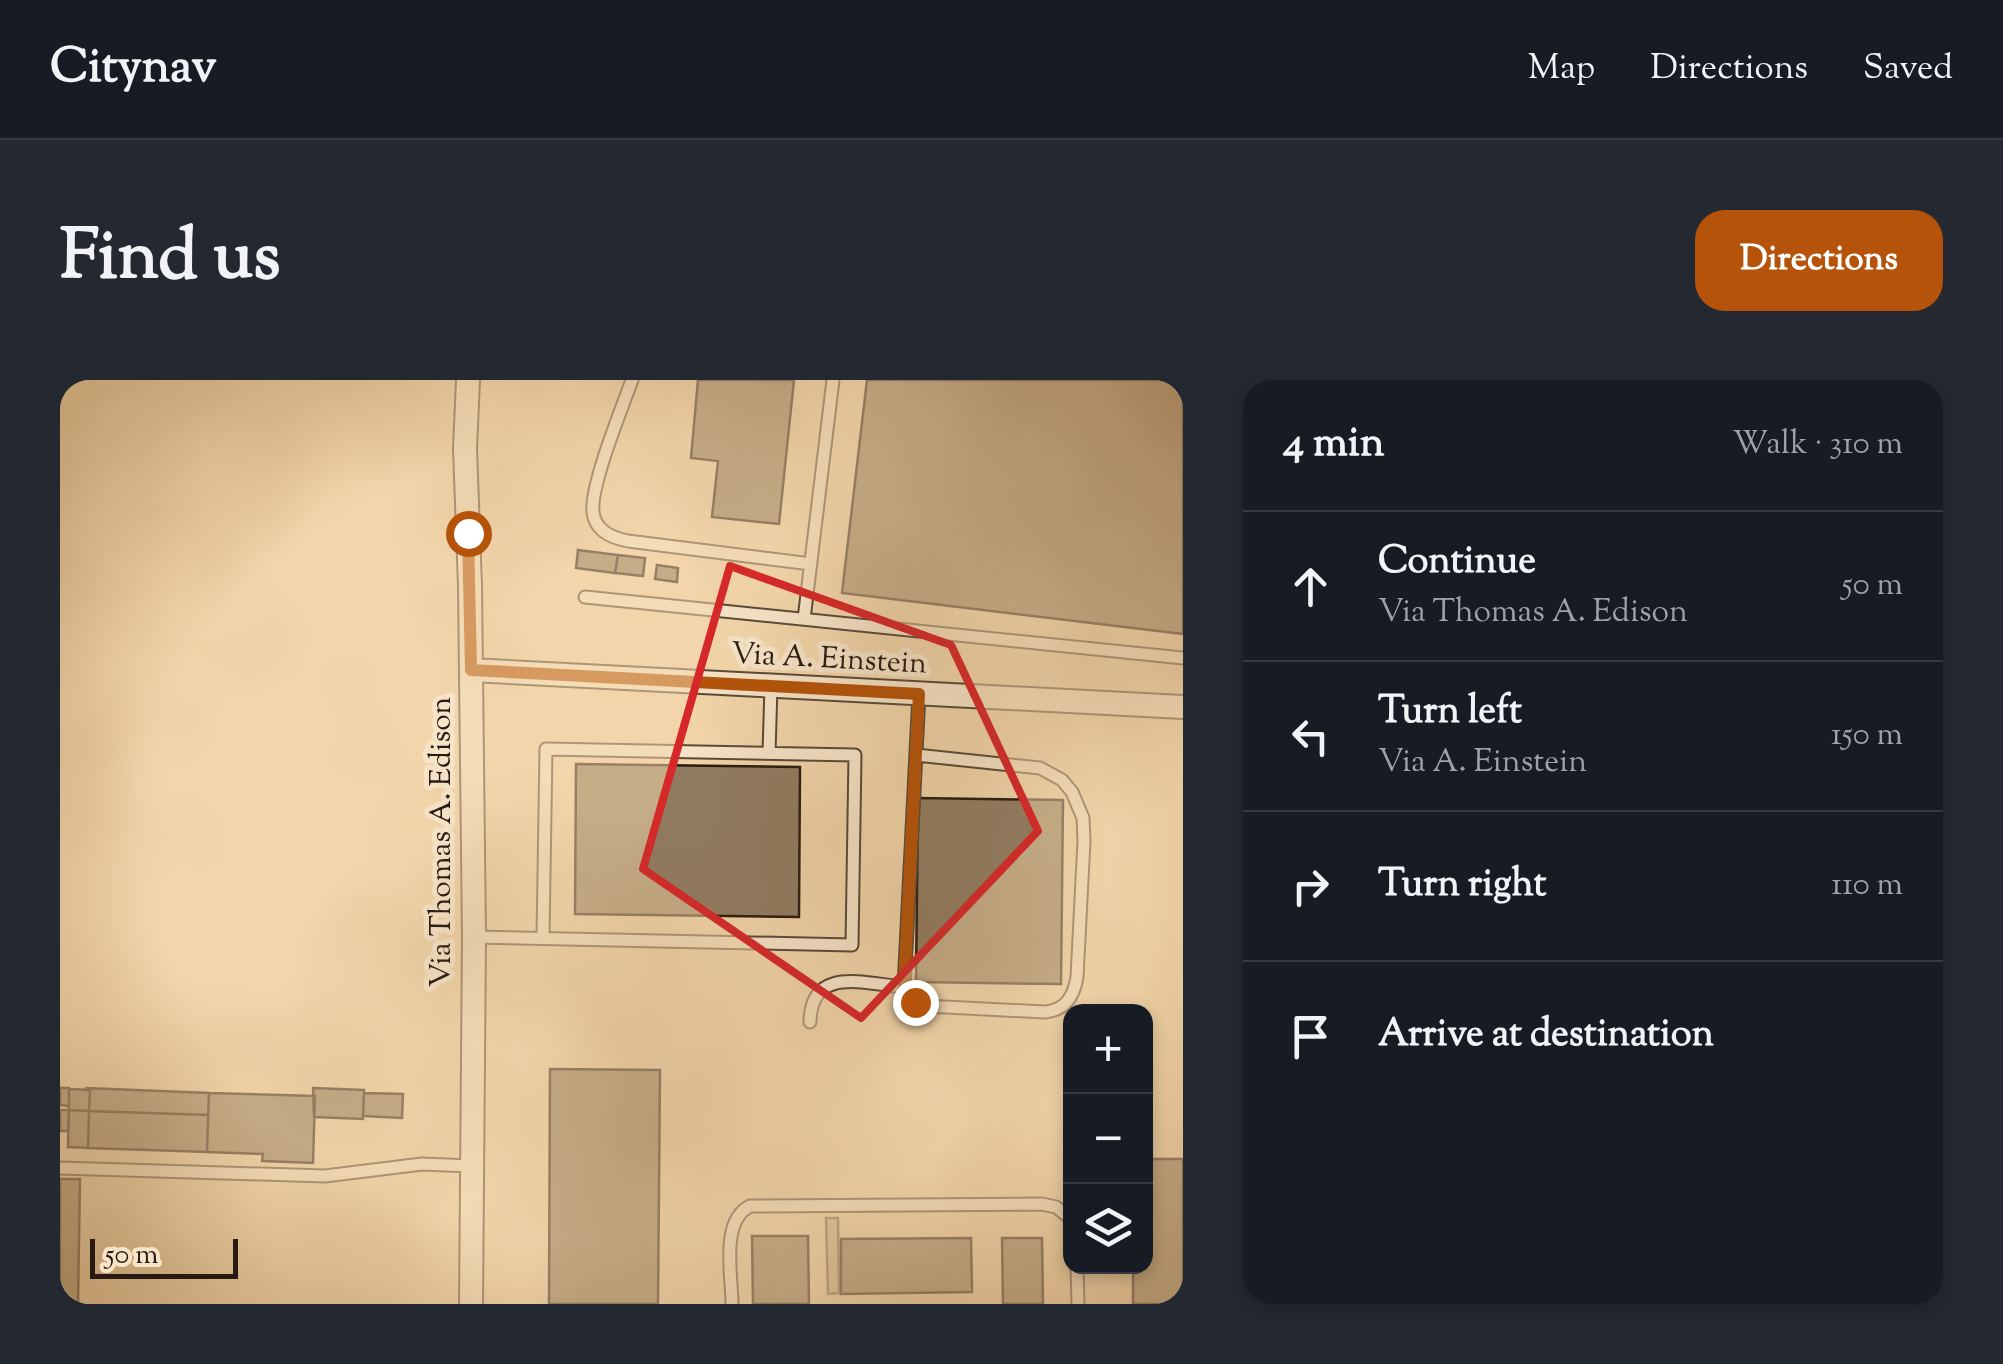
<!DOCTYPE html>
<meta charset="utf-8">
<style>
body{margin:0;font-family:"Sorts Mill Goudy",serif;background:#242831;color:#f1f3f6}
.controls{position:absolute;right:30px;bottom:30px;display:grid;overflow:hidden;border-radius:20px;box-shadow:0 5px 15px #0003}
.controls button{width:90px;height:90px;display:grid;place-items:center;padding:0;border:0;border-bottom:2px solid #363941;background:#171b24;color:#f1f3f6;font:50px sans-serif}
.scale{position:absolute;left:30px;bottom:25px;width:148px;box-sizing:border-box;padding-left:10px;border:5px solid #281a12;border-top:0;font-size:28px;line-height:35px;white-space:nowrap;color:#281a12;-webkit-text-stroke:8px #f7e4c8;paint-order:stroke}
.stop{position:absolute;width:30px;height:30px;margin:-22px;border:8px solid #b45309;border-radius:50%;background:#fff}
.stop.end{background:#b45309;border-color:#fff;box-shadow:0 2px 10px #0008}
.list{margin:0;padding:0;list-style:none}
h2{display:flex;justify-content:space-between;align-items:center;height:130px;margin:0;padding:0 40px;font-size:42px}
h2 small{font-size:32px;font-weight:400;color:#9ea1a6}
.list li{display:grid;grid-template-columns:65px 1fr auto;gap:30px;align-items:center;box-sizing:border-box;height:150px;padding:0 40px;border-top:2px solid #363941}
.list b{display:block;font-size:38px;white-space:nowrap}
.list p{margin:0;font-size:32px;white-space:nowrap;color:#9ea1a6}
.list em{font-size:32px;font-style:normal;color:#9ea1a6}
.icon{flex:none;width:55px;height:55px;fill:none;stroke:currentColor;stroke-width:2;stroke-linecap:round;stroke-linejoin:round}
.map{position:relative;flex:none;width:1123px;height:924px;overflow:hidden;border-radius:30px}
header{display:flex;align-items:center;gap:60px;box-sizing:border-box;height:140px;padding:0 50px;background:#171b24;border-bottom:2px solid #363941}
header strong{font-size:48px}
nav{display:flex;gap:55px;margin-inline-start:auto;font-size:35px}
.intro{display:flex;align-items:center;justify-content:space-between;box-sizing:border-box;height:240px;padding:0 60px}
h1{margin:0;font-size:70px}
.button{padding:25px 45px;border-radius:30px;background:#b45309;color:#fff;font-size:35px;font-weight:700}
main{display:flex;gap:60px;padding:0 60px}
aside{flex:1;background:#171b24;border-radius:30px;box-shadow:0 5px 15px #0003}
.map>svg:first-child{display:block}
.green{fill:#d0b690;stroke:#7c6851;stroke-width:2.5}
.building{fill:#917c61;stroke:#281a12;stroke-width:2.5}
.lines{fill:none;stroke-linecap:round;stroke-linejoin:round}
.lane-casing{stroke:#5a4938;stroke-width:15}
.street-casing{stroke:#5a4938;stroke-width:26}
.lane{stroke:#f7e4c8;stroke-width:11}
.street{stroke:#f7e4c8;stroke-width:22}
.route{stroke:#b45309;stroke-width:12}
.marked{fill:none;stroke:#d62828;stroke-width:8;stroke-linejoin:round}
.labels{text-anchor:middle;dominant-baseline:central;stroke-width:10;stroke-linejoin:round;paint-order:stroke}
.street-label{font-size:30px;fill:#281a12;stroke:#f7e4c8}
</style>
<header>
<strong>Citynav</strong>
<nav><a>Map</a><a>Directions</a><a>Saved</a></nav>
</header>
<div class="intro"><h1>Find us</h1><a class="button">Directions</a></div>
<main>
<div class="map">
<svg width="1123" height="924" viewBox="0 0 1123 924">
<rect width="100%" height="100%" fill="#f2d6aa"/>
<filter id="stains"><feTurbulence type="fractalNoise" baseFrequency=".002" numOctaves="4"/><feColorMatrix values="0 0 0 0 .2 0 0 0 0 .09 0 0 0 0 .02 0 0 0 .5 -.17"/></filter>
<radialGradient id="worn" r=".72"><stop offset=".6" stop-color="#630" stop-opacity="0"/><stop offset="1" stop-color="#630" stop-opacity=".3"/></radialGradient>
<path class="green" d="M 766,838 L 778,838 L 779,913 L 768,914 Z"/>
<path class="building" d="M 638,0 L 734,0 L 719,144 L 652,137 L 658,81 L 631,78 Z
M 807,0 L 1123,0 L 1123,254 L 782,213 Z
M 518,170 L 558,175 L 555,193 L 516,188 Z
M 558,175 L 585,178 L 583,196 L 555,193 Z
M 597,185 L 618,188 L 617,202 L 595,199 Z
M 516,384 L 740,387 L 739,537 L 515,534 Z
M 858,418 L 1003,420 L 1001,604 L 856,602 Z
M 490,689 L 600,690 L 598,924 L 489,924 Z
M 0,708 L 9,708 L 9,726 L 0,725 Z
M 25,708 L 149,713 L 148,735 L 29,731 L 30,710 Z
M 253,708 L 304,710 L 303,739 L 254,737 Z
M 9,709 L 30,710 L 29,731 L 9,730 Z
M 149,713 L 255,716 L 253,783 L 202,781 L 203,774 L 147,772 Z
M 304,713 L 343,714 L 342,738 L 303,736 Z
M 0,730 L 9,730 L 8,751 L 0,751 Z
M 9,730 L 29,731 L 28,768 L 8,767 Z
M 29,731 L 148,735 L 147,772 L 28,768 Z
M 1086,779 L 1123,779 L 1123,924 L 1073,924 L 1073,886 L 1086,886 Z
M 0,799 L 20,799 L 18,924 L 0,924 Z
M 692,856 L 748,856 L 749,924 L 693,924 Z
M 911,858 L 912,912 L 781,914 L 781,859 Z
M 942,858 L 982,858 L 983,924 L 943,924 Z"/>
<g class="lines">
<g class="lane-casing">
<path id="lane" d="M 572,0 C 562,28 530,106 533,132 C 535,151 552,158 568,161 L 751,184
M 525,217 L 1123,278
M 744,239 L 773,0
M 709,373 L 711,307
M 856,375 L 980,388 L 1002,400 L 1012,412 L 1023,438 L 1024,461 L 1017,597 C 1014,616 1006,630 985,632 L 866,626 L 851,618 L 844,607 L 859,314
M 414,557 L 792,565 L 795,375 L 486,369 L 483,557
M 750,642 C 751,585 805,604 844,607
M 0,788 L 265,796 L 362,784 L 411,786
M 1017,886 L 1018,924
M 672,924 C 672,896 660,841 690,826 L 982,824 L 996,827 L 1011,839"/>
</g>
<g class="street-casing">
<path id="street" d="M 408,0 L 405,68 L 410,206 L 414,557 L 411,924
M 411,290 L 1123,327"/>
</g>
<use href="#lane" class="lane"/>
<use href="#street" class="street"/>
</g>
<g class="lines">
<path class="route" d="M 408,153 L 411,290 L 859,314 L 844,607 L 855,622"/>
</g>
<path d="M0 0H1123V924H0ZM 670,186 L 891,265 L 978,451 L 801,638 L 583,489 Z" fill="#f2d6aa" fill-opacity=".55" fill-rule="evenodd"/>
<path class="marked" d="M 670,186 L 891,265 L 978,451 L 801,638 L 583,489 Z"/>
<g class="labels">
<g class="street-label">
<text transform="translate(769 280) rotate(3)">Via A. Einstein</text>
<text transform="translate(382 462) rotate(-90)">Via Thomas A. Edison</text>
</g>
</g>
<rect width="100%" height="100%" filter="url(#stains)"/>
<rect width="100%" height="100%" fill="url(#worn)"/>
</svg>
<div class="controls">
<button>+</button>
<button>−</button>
<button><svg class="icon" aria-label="layers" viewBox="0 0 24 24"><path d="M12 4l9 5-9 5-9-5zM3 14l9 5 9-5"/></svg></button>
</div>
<div class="scale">50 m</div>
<div class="stop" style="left:408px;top:153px"></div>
<div class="stop end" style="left:855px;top:622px"></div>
</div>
<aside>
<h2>4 min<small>Walk · 310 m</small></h2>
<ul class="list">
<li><svg class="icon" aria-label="ahead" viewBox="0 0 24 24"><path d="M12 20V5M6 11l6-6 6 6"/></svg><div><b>Continue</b><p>Via Thomas A. Edison</p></div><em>50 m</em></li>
<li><svg class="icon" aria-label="left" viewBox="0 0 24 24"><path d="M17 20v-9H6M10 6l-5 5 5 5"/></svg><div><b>Turn left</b><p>Via A. Einstein</p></div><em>150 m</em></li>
<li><svg class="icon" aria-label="right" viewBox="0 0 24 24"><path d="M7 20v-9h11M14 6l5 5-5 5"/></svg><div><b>Turn right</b></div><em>110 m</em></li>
<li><svg class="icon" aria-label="arrive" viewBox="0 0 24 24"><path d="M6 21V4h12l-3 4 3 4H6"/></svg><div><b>Arrive at destination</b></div></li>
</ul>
</aside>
</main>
